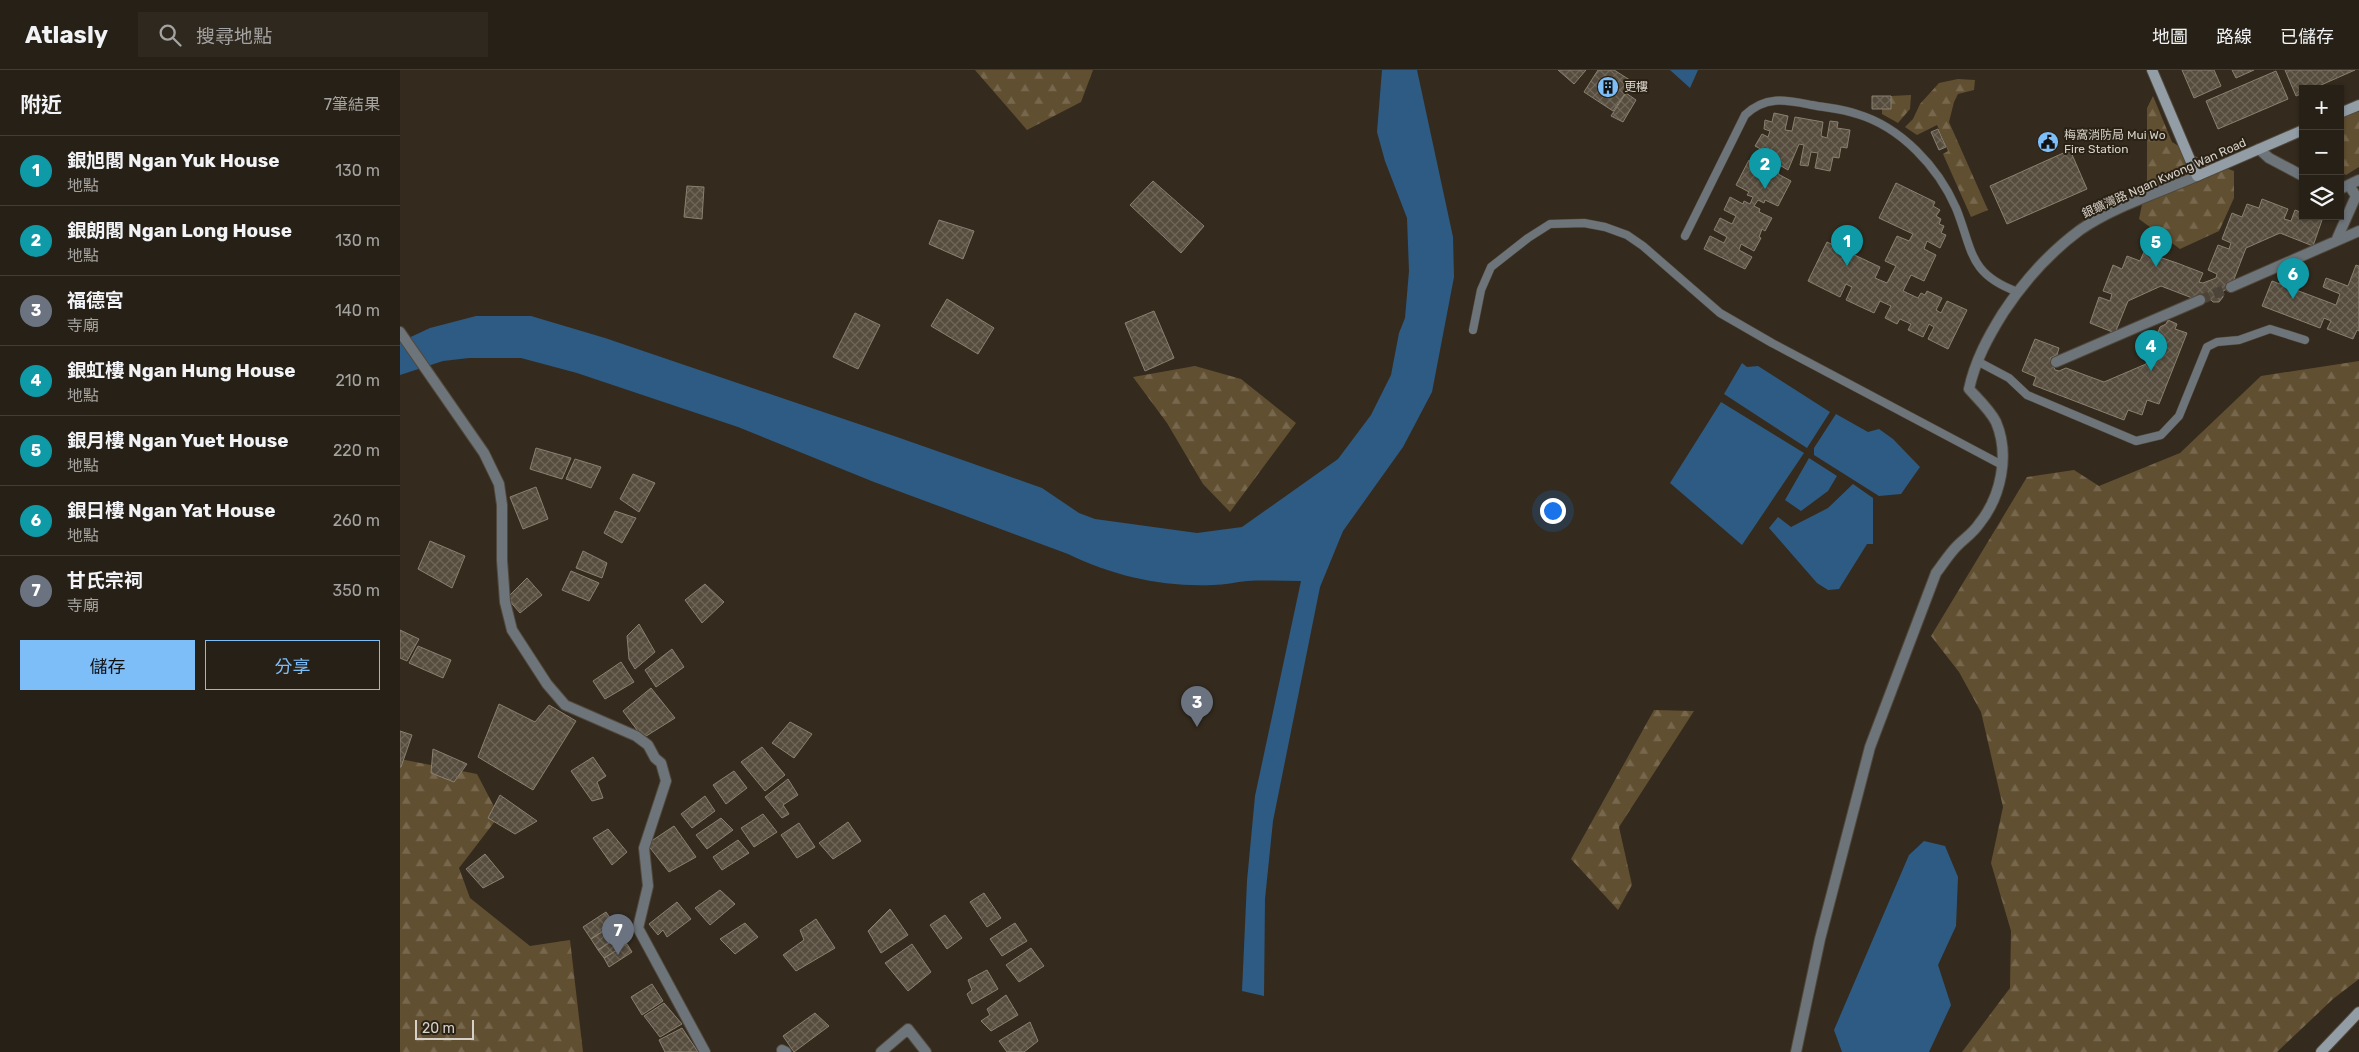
<!DOCTYPE html>
<html lang="zh-TW">
<meta charset="utf-8">
<style>
body{margin:0;font-family:Rubik,"Noto Sans TC",sans-serif;background:#2f281f;color:#f1f3f6}
.controls{position:absolute;right:15px;top:15px;display:grid;overflow:hidden;border-radius:0px;box-shadow:0 1px 4px #0004}
.controls button{width:45px;height:45px;display:grid;place-items:center;padding:0;border:0;border-bottom:1px solid #433e35;background:#272016;color:#f1f3f6;font:25px sans-serif}
.scale{position:absolute;left:15px;bottom:12px;width:59px;box-sizing:border-box;padding-left:5px;border:2px solid #d6d0c8;border-top:0;font-size:14px;line-height:18px;white-space:nowrap;color:#d6d0c8;-webkit-text-stroke:4px #2a2215;paint-order:stroke}
.you{position:absolute;left:1152px;top:440px;width:18px;height:18px;margin:-12px;border:4px solid #fff;border-radius:50%;background:#1a73e8;box-shadow:0 0 0 8px #1a73e833}
.badge{display:grid;place-items:center;width:32px;height:32px;border-radius:50%;background:#7dbef9;color:#fff;font-size:16px;font-weight:700}
.pin{position:absolute;translate:-50% -41px;filter:drop-shadow(0 1px 2px #0008)}
.pin::after{content:'';position:absolute;top:26px;width:18px;height:15px;background:inherit;clip-path:polygon(0 0,100% 0,50% 100%)}
.list{margin:0;padding:0;list-style:none}
h2{display:flex;justify-content:space-between;align-items:center;height:65px;margin:0;padding:0 20px;font-size:21px}
h2 small{font-size:16px;font-weight:400;color:#a4a3a1}
.list li{display:grid;grid-template-columns:32px 1fr auto;gap:15px;align-items:center;box-sizing:border-box;height:70px;padding:0 20px;border-top:1px solid #433e35}
.list b{display:block;font-size:19px;white-space:nowrap}
.list p{margin:0;font-size:16px;white-space:nowrap;color:#a4a3a1}
.list em{font-size:16px;font-style:normal;color:#a4a3a1}
.actions{display:flex;gap:10px;padding:15px 20px}
.actions a{flex:1;padding:11px 0;border:1px solid #7dbef9;border-radius:0px;text-align:center;font-size:18px;color:#7dbef9}
.actions .main{background:#7dbef9;color:#111}
.icon{flex:none;width:28px;height:28px;fill:none;stroke:currentColor;stroke-width:2;stroke-linecap:round;stroke-linejoin:round}
.map{position:relative;flex:none;width:1959px;height:982px;overflow:hidden}
header{display:flex;align-items:center;gap:30px;box-sizing:border-box;height:70px;padding:0 25px;background:#272016;border-bottom:1px solid #433e35}
header strong{font-size:24px}
nav{display:flex;gap:28px;margin-inline-start:auto;font-size:18px}
.search{width:350px;height:45px;background:#2f281f;display:flex;align-items:center;gap:12px;box-sizing:border-box;padding:0 18px;border-radius:0px;color:#a4a3a1;font-size:19px}
main{display:flex}
aside{flex:1;background:#272016}
.map>svg:first-child{display:block}
.forest{fill:url(#forest-firs)}
.water{fill:#2e5b83}
.building{fill:url(#building-cross-hatch);stroke:#8a8070}
.lines{fill:none;stroke-linecap:round;stroke-linejoin:round}
.street-tunnel{stroke:#4c4438;stroke-width:10;stroke-dasharray:10 5;stroke-linecap:butt}
.lane-casing{stroke:#51493d;stroke-width:9}
.street-casing{stroke:#51493d;stroke-width:12}
.secondary-casing{stroke:#51493d;stroke-width:12}
.lane{stroke:#6e757a;stroke-width:8}
.street{stroke:#6e757a;stroke-width:10}
.secondary{stroke:#939da6;stroke-width:10}
.labels{text-anchor:middle;dominant-baseline:central;stroke-width:4;stroke-linejoin:round;paint-order:stroke}
.poi-label{font-size:12px;fill:#d6d0c8;stroke:#2a2215;text-anchor:start}
.street-label{font-size:12px;fill:#d6d0c8;stroke:#2a2215}
</style>
<header>
<strong>Atlasly</strong>
<div class="search"><svg class="icon" aria-label="search" viewBox="0 0 24 24"><circle cx="10" cy="10" r="6"/><path d="M15 15l6 6"/></svg>搜尋地點</div>
<nav><a>地圖</a><a>路線</a><a>已儲存</a></nav>
</header>
<main>
<aside>
<h2>附近<small>7筆結果</small></h2>
<ul class="list">
<li><span class="badge" style="background:#0f9aa8">1</span><div><b>銀旭閣 Ngan Yuk House</b><p>地點</p></div><em>130 m</em></li>
<li><span class="badge" style="background:#0f9aa8">2</span><div><b>銀朗閣 Ngan Long House</b><p>地點</p></div><em>130 m</em></li>
<li><span class="badge" style="background:#6b7280">3</span><div><b>福德宮</b><p>寺廟</p></div><em>140 m</em></li>
<li><span class="badge" style="background:#0f9aa8">4</span><div><b>銀虹樓 Ngan Hung House</b><p>地點</p></div><em>210 m</em></li>
<li><span class="badge" style="background:#0f9aa8">5</span><div><b>銀月樓 Ngan Yuet House</b><p>地點</p></div><em>220 m</em></li>
<li><span class="badge" style="background:#0f9aa8">6</span><div><b>銀日樓 Ngan Yat House</b><p>地點</p></div><em>260 m</em></li>
<li><span class="badge" style="background:#6b7280">7</span><div><b>甘氏宗祠</b><p>寺廟</p></div><em>350 m</em></li>
</ul>
<div class="actions"><a class="main">儲存</a><a>分享</a></div>
</aside>
<div class="map">
<svg width="1959" height="982" viewBox="0 0 1959 982">
<defs>
<pattern id="forest-firs" width="22" height="20" patternUnits="userSpaceOnUse" patternTransform="scale(1.25)"><rect width="22" height="20" fill="#614f31"/><path d="M5 1l3.5 6h-7zM16 11l3.5 6h-7z" fill="#77674d"/></pattern>
<pattern id="building-cross-hatch" width="8" height="8" patternUnits="userSpaceOnUse" patternTransform="scale(1.25)"><rect width="8" height="8" fill="#574d3e"/><path d="M0 0l8 8M0 8l8-8" fill="none" stroke="#6e6658"/></pattern>
</defs>
<rect width="100%" height="100%" fill="#342b1e"/>
<path class="forest" d="M 575,0 L 693,0 L 681,32 L 627,60 Z
M 1558,9 L 1575,10 L 1574,20 L 1558,24 L 1554,32 L 1549,52 L 1588,140 L 1571,147 L 1543,84 L 1548,81 L 1537,55 L 1517,65 L 1505,57 L 1513,49 L 1520,34 L 1539,13 Z
M 1511,25 L 1510,39 L 1498,53 L 1482,44 L 1482,39 L 1491,39 L 1491,26 Z
M 1753,26 L 1772,72 L 1800,89 L 1834,101 L 1834,128 L 1819,161 L 1780,179 L 1739,149 L 1747,110 L 1747,38 Z
M 1940,36 L 1959,42 L 1959,97 L 1946,105 L 1940,102 Z
M 1959,291 L 1959,909 L 1933,929 L 1877,982 L 1562,982 L 1610,918 L 1611,861 L 1591,793 L 1603,737 L 1581,642 L 1559,602 L 1531,566 L 1627,407 L 1674,400 L 1699,416 L 1780,383 L 1861,306 Z
M 795,296 L 841,309 L 896,353 L 830,442 L 803,414 L 767,353 L 733,307 Z
M 1254,640 L 1294,641 L 1219,757 L 1232,815 L 1218,840 L 1171,789 Z
M 0,689 L 77,704 L 99,746 L 59,798 L 70,828 L 130,876 L 170,870 L 183,982 L 0,982 Z"/>
<path class="water" d="M 982,0 L 1017,0 L 1053,167 L 1054,207 L 1032,322 L 1003,377 L 943,461 L 920,517 L 873,751 L 865,829 L 864,926 L 842,921 L 847,811 L 855,726 L 901,511 C 883,511 865,510 847,511 C 836,512 824,515 813,515 C 761,517 714,506 668,484 L 474,412 L 338,357 L 177,303 L 121,288 L 69,288 L 43,291 L 0,305 L 0,272 L 30,258 L 76,246 L 131,246 L 205,268 L 497,367 L 642,418 L 679,443 L 695,449 L 797,463 L 842,457 L 938,389 L 971,345 L 991,305 L 999,263 L 1005,248 L 1009,201 L 1007,148 L 985,91 L 977,62 Z
M 1270,0 L 1298,0 L 1290,18 Z
M 1342,293 L 1347,297 L 1358,296 L 1430,342 L 1407,378 L 1324,324 Z
M 1321,332 L 1404,383 L 1342,475 L 1270,413 Z
M 1436,344 L 1468,362 L 1479,359 L 1493,369 L 1520,397 L 1501,424 L 1479,426 L 1414,385 L 1414,378 Z
M 1409,388 L 1437,406 L 1428,421 L 1401,441 L 1385,430 Z
M 1453,414 L 1473,428 L 1473,474 L 1467,474 L 1439,519 L 1428,520 L 1417,513 L 1369,458 L 1378,447 L 1391,457 L 1428,438 Z
M 1524,771 L 1545,776 L 1558,807 L 1556,856 L 1538,895 L 1551,935 L 1529,982 L 1442,982 L 1434,960 L 1509,785 Z"/>
<path class="building" d="M 1158,0 L 1186,0 L 1174,14 Z
M 1198,0 L 1214,0 L 1233,12 L 1213,41 L 1184,22 Z
M 1782,0 L 1814,0 L 1821,16 L 1794,28 Z
M 1832,0 L 1854,0 L 1836,8 Z
M 1885,0 L 1955,0 L 1912,19 L 1903,19 L 1903,23 L 1896,26 Z
M 1876,1 L 1888,29 L 1818,59 L 1806,31 Z
M 1226,23 L 1236,30 L 1223,52 L 1211,46 Z
M 1472,26 L 1491,26 L 1491,39 L 1472,39 Z
M 1374,43 L 1388,46 L 1385,60 L 1392,61 L 1395,47 L 1423,52 L 1421,66 L 1427,68 L 1430,51 L 1438,52 L 1437,58 L 1450,60 L 1447,78 L 1441,77 L 1439,88 L 1433,87 L 1430,101 L 1415,98 L 1418,83 L 1411,82 L 1408,96 L 1400,95 L 1404,75 L 1399,74 L 1388,100 L 1376,93 L 1373,98 L 1379,101 L 1378,104 L 1391,111 L 1378,136 L 1365,130 L 1364,133 L 1358,130 L 1354,136 L 1360,139 L 1359,142 L 1372,148 L 1365,161 L 1362,159 L 1359,167 L 1361,168 L 1354,181 L 1341,174 L 1339,180 L 1352,187 L 1345,199 L 1304,179 L 1310,166 L 1324,173 L 1327,167 L 1314,160 L 1320,148 L 1332,154 L 1336,146 L 1324,140 L 1330,127 L 1343,134 L 1344,131 L 1350,134 L 1353,127 L 1347,125 L 1349,122 L 1336,115 L 1349,90 L 1362,96 L 1364,93 L 1368,96 L 1372,89 L 1367,86 L 1368,83 L 1355,76 L 1362,64 L 1368,67 L 1370,61 L 1364,59 L 1365,50 L 1372,52 Z
M 1538,59 L 1546,77 L 1539,80 L 1531,62 Z
M 1670,80 L 1687,119 L 1607,154 L 1590,116 Z
M 753,111 L 804,156 L 781,183 L 730,135 Z
M 1496,113 L 1535,132 L 1533,136 L 1540,140 L 1536,146 L 1541,149 L 1539,154 L 1544,156 L 1541,163 L 1546,165 L 1540,178 L 1527,171 L 1524,179 L 1536,185 L 1524,211 L 1511,205 L 1503,221 L 1518,228 L 1521,223 L 1525,225 L 1527,221 L 1542,228 L 1536,240 L 1541,243 L 1547,231 L 1567,240 L 1548,279 L 1528,269 L 1534,257 L 1529,254 L 1523,267 L 1508,260 L 1511,254 L 1500,249 L 1497,254 L 1485,248 L 1491,236 L 1480,231 L 1474,243 L 1446,230 L 1452,217 L 1446,214 L 1440,227 L 1408,211 L 1427,172 L 1480,197 L 1475,208 L 1487,213 L 1496,196 L 1485,191 L 1497,166 L 1509,171 L 1513,164 L 1479,148 Z
M 287,116 L 304,117 L 302,149 L 284,147 Z
M 1862,129 L 1888,139 L 1884,149 L 1891,151 L 1895,140 L 1903,143 L 1903,146 L 1911,146 L 1922,150 L 1913,176 L 1880,163 L 1846,178 L 1831,217 L 1823,221 L 1823,227 L 1819,232 L 1813,232 L 1808,227 L 1800,231 L 1761,216 L 1728,231 L 1715,263 L 1690,253 L 1699,227 L 1710,231 L 1712,224 L 1703,221 L 1713,195 L 1722,199 L 1727,186 L 1740,191 L 1744,182 L 1777,193 L 1803,203 L 1799,212 L 1803,213 L 1816,208 L 1817,204 L 1808,200 L 1818,175 L 1829,179 L 1831,173 L 1822,169 L 1832,143 L 1842,147 L 1847,134 L 1859,138 Z
M 539,150 L 574,161 L 563,189 L 529,174 Z
M 1956,195 L 1959,196 L 1959,261 L 1957,260 L 1953,269 L 1927,259 L 1931,251 L 1924,248 L 1920,258 L 1862,236 L 1872,211 L 1936,235 L 1940,224 L 1923,217 L 1926,208 L 1948,216 Z
M 547,229 L 594,258 L 578,284 L 531,256 Z
M 754,241 L 774,288 L 745,301 L 725,253 Z
M 455,243 L 480,255 L 458,299 L 433,287 Z
M 1768,250 L 1777,254 L 1775,259 L 1787,263 L 1759,334 L 1747,330 L 1742,345 L 1728,340 L 1724,350 L 1633,315 L 1636,307 L 1622,301 L 1635,269 L 1659,278 L 1657,285 L 1650,288 L 1655,300 L 1659,301 L 1666,298 L 1704,312 L 1746,294 L 1760,257 L 1766,254 Z
M 136,378 L 171,388 L 162,409 L 130,399 Z
M 175,389 L 201,397 L 191,418 L 166,409 Z
M 233,404 L 255,413 L 239,442 L 220,429 Z
M 136,417 L 148,449 L 123,459 L 110,427 Z
M 215,441 L 236,448 L 222,473 L 204,463 Z
M 30,471 L 65,486 L 52,518 L 18,499 Z
M 183,481 L 207,493 L 202,508 L 176,498 Z
M 171,501 L 199,513 L 189,531 L 162,520 Z
M 127,508 L 142,525 L 120,543 L 107,528 Z
M 305,514 L 324,532 L 302,553 L 285,530 Z
M 239,554 L 255,582 L 235,599 L 229,589 L 227,566 Z
M 0,560 L 19,569 L 7,591 L 0,588 Z
M 18,576 L 51,590 L 43,608 L 9,593 Z
M 272,579 L 284,597 L 256,617 L 245,600 Z
M 221,592 L 234,612 L 205,629 L 193,611 Z
M 251,618 L 275,648 L 243,668 L 223,641 Z
M 99,634 L 135,652 L 149,635 L 176,651 L 133,720 L 78,687 Z
M 390,652 L 412,664 L 394,688 L 372,673 Z
M 0,661 L 12,665 L 1,697 L 0,697 Z
M 362,677 L 385,705 L 365,721 L 341,692 Z
M 33,679 L 67,694 L 54,712 L 31,703 Z
M 193,687 L 206,706 L 197,712 L 203,728 L 192,731 L 171,701 Z
M 334,701 L 347,718 L 326,734 L 313,715 Z
M 388,709 L 398,725 L 383,735 L 389,744 L 382,748 L 365,727 Z
M 100,725 L 137,751 L 115,764 L 88,748 Z
M 305,726 L 315,741 L 292,758 L 281,744 Z
M 363,744 L 377,762 L 354,777 L 341,758 Z
M 321,748 L 333,760 L 307,779 L 296,765 Z
M 448,752 L 461,771 L 433,789 L 419,773 Z
M 399,753 L 415,777 L 397,788 L 381,765 Z
M 274,756 L 296,787 L 269,802 L 247,774 Z
M 208,759 L 227,782 L 212,795 L 193,768 Z
M 338,770 L 349,783 L 322,800 L 313,787 Z
M 85,784 L 104,807 L 83,818 L 66,799 Z
M 320,820 L 335,834 L 310,855 L 295,838 Z
M 584,823 L 601,848 L 587,857 L 570,832 Z
M 277,832 L 291,849 L 267,867 L 263,860 L 258,865 L 249,854 Z
M 490,839 L 508,865 L 481,883 L 468,861 Z
M 206,842 L 214,854 L 191,869 L 183,857 Z
M 545,845 L 562,868 L 547,879 L 530,855 Z
M 416,849 L 435,878 L 396,901 L 383,885 L 404,870 L 400,860 Z
M 345,853 L 358,867 L 335,884 L 320,869 Z
M 615,853 L 627,871 L 602,886 L 590,869 Z
M 214,854 L 221,865 L 198,880 L 191,869 Z
M 221,865 L 227,874 L 204,888 L 198,880 Z
M 227,874 L 232,882 L 209,897 L 204,888 Z
M 512,874 L 531,902 L 508,921 L 485,893 Z
M 631,878 L 644,896 L 619,912 L 606,895 Z
M 587,900 L 598,919 L 572,934 L 567,924 L 572,920 L 568,910 Z
M 252,914 L 263,931 L 242,945 L 231,927 Z
M 606,925 L 618,945 L 591,961 L 581,951 L 590,945 L 587,939 Z
M 264,933 L 282,954 L 260,967 L 244,946 Z
M 415,943 L 429,956 L 394,982 L 383,966 Z
M 630,952 L 638,971 L 624,982 L 607,982 L 599,971 Z
M 282,958 L 298,982 L 265,982 L 259,970 Z"/>
<g class="lines">
<path class="street-tunnel" d="M 1800,230 L 1831,217"/>
<g class="lane-casing">
<path id="lane" d="M 1285,166 L 1345,45 C 1366,25 1386,30 1412,35 C 1427,38 1443,39 1457,44 C 1501,57 1538,97 1556,138 C 1573,180 1568,204 1618,222
M 1073,260 L 1081,220 L 1091,197 L 1128,168 L 1150,154 L 1184,153 L 1205,157 L 1227,165 L 1243,176 L 1320,243 L 1372,273 L 1602,395
M 1577,291 L 1609,308 L 1627,325 L 1736,371 L 1761,365 L 1779,346 L 1807,277 L 1817,272 L 1839,270 L 1870,259 L 1905,270"/>
</g>
<g class="street-casing">
<path id="street" d="M 1859,79 L 1869,88 L 1903,106
M 1940,119 L 1959,110
M 1936,171 L 1956,126 L 1949,115
M 1831,217 L 1959,161
M 0,262 L 84,383 L 99,414 L 102,435 L 102,490 L 105,532 L 112,560 L 147,614 L 165,635 L 236,666 L 248,675 L 255,688 L 261,693 L 266,711 L 244,778 L 248,816 L 238,858 L 305,982
M 1656,292 L 1800,230
M 382,980 L 386,982
M 481,982 L 508,959 L 526,982
M 1396,982 L 1420,869 L 1470,677 L 1536,503 C 1543,494 1549,484 1557,476 C 1565,468 1573,463 1579,454 C 1601,427 1610,385 1596,352 C 1590,340 1578,329 1569,319 C 1575,291 1588,267 1603,243 C 1624,211 1649,183 1680,160 C 1713,137 1760,122 1797,106"/>
</g>
<g class="secondary-casing">
<path id="secondary" d="M 1752,0 L 1797,106 L 1903,60
M 1940,43 L 1959,35
M 1921,982 L 1959,942"/>
</g>
<use href="#lane" class="lane"/>
<use href="#street" class="street"/>
<use href="#secondary" class="secondary"/>
</g>
<defs>
<g id="building-disc" transform="scale(1.125)"><circle r="9.5" fill="#7dbef9" stroke="#2a2215"/><path d="M-4-6H4V6H1V3H-1V6H-4ZM-2.5-4.3h1.7v1.8h-1.7ZM.8-4.3h1.7v1.8H.8ZM-2.5-1h1.7V.8h-1.7ZM.8-1h1.7V.8H.8Z" fill="#111"/></g>
<g id="civic-disc" transform="scale(1.125)"><circle r="9.5" fill="#7dbef9" stroke="#2a2215"/><path d="M-.6-6.5H3V-4.5H.6V-3L4-1V1h2V6H-6V1h2V-1L-.6-3ZM-1.2 2.5V6h2.4V2.5Z" fill="#111"/></g>
</defs>
<g fill-rule="evenodd">
<use href="#building-disc" x="1208" y="17"/>
<use href="#civic-disc" x="1648" y="72"/>
</g>
<g class="labels">
<g class="poi-label">
<text x="1224" y="17">更樓</text>
<text x="1664" y="65">梅窩消防局 Mui Wo<tspan x="1664" dy="14">Fire Station</tspan></text>
</g>
<g class="street-label">
<text transform="translate(1764 108) rotate(-24)">銀鑛灣路 Ngan Kwong Wan Road</text>
</g>
</g>
</svg>
<div class="controls">
<button>+</button>
<button>−</button>
<button><svg class="icon" aria-label="layers" viewBox="0 0 24 24"><path d="M12 4l9 5-9 5-9-5zM3 14l9 5 9-5"/></svg></button>
</div>
<div class="scale">20 m</div>
<div class="you"></div>
<div class="pin badge" style="left:1447px;top:196px;background:#0f9aa8">1</div>
<div class="pin badge" style="left:1365px;top:119px;background:#0f9aa8">2</div>
<div class="pin badge" style="left:797px;top:657px;background:#6b7280">3</div>
<div class="pin badge" style="left:1751px;top:301px;background:#0f9aa8">4</div>
<div class="pin badge" style="left:1756px;top:197px;background:#0f9aa8">5</div>
<div class="pin badge" style="left:1893px;top:229px;background:#0f9aa8">6</div>
<div class="pin badge" style="left:218px;top:885px;background:#6b7280">7</div>
</div>
</main>
